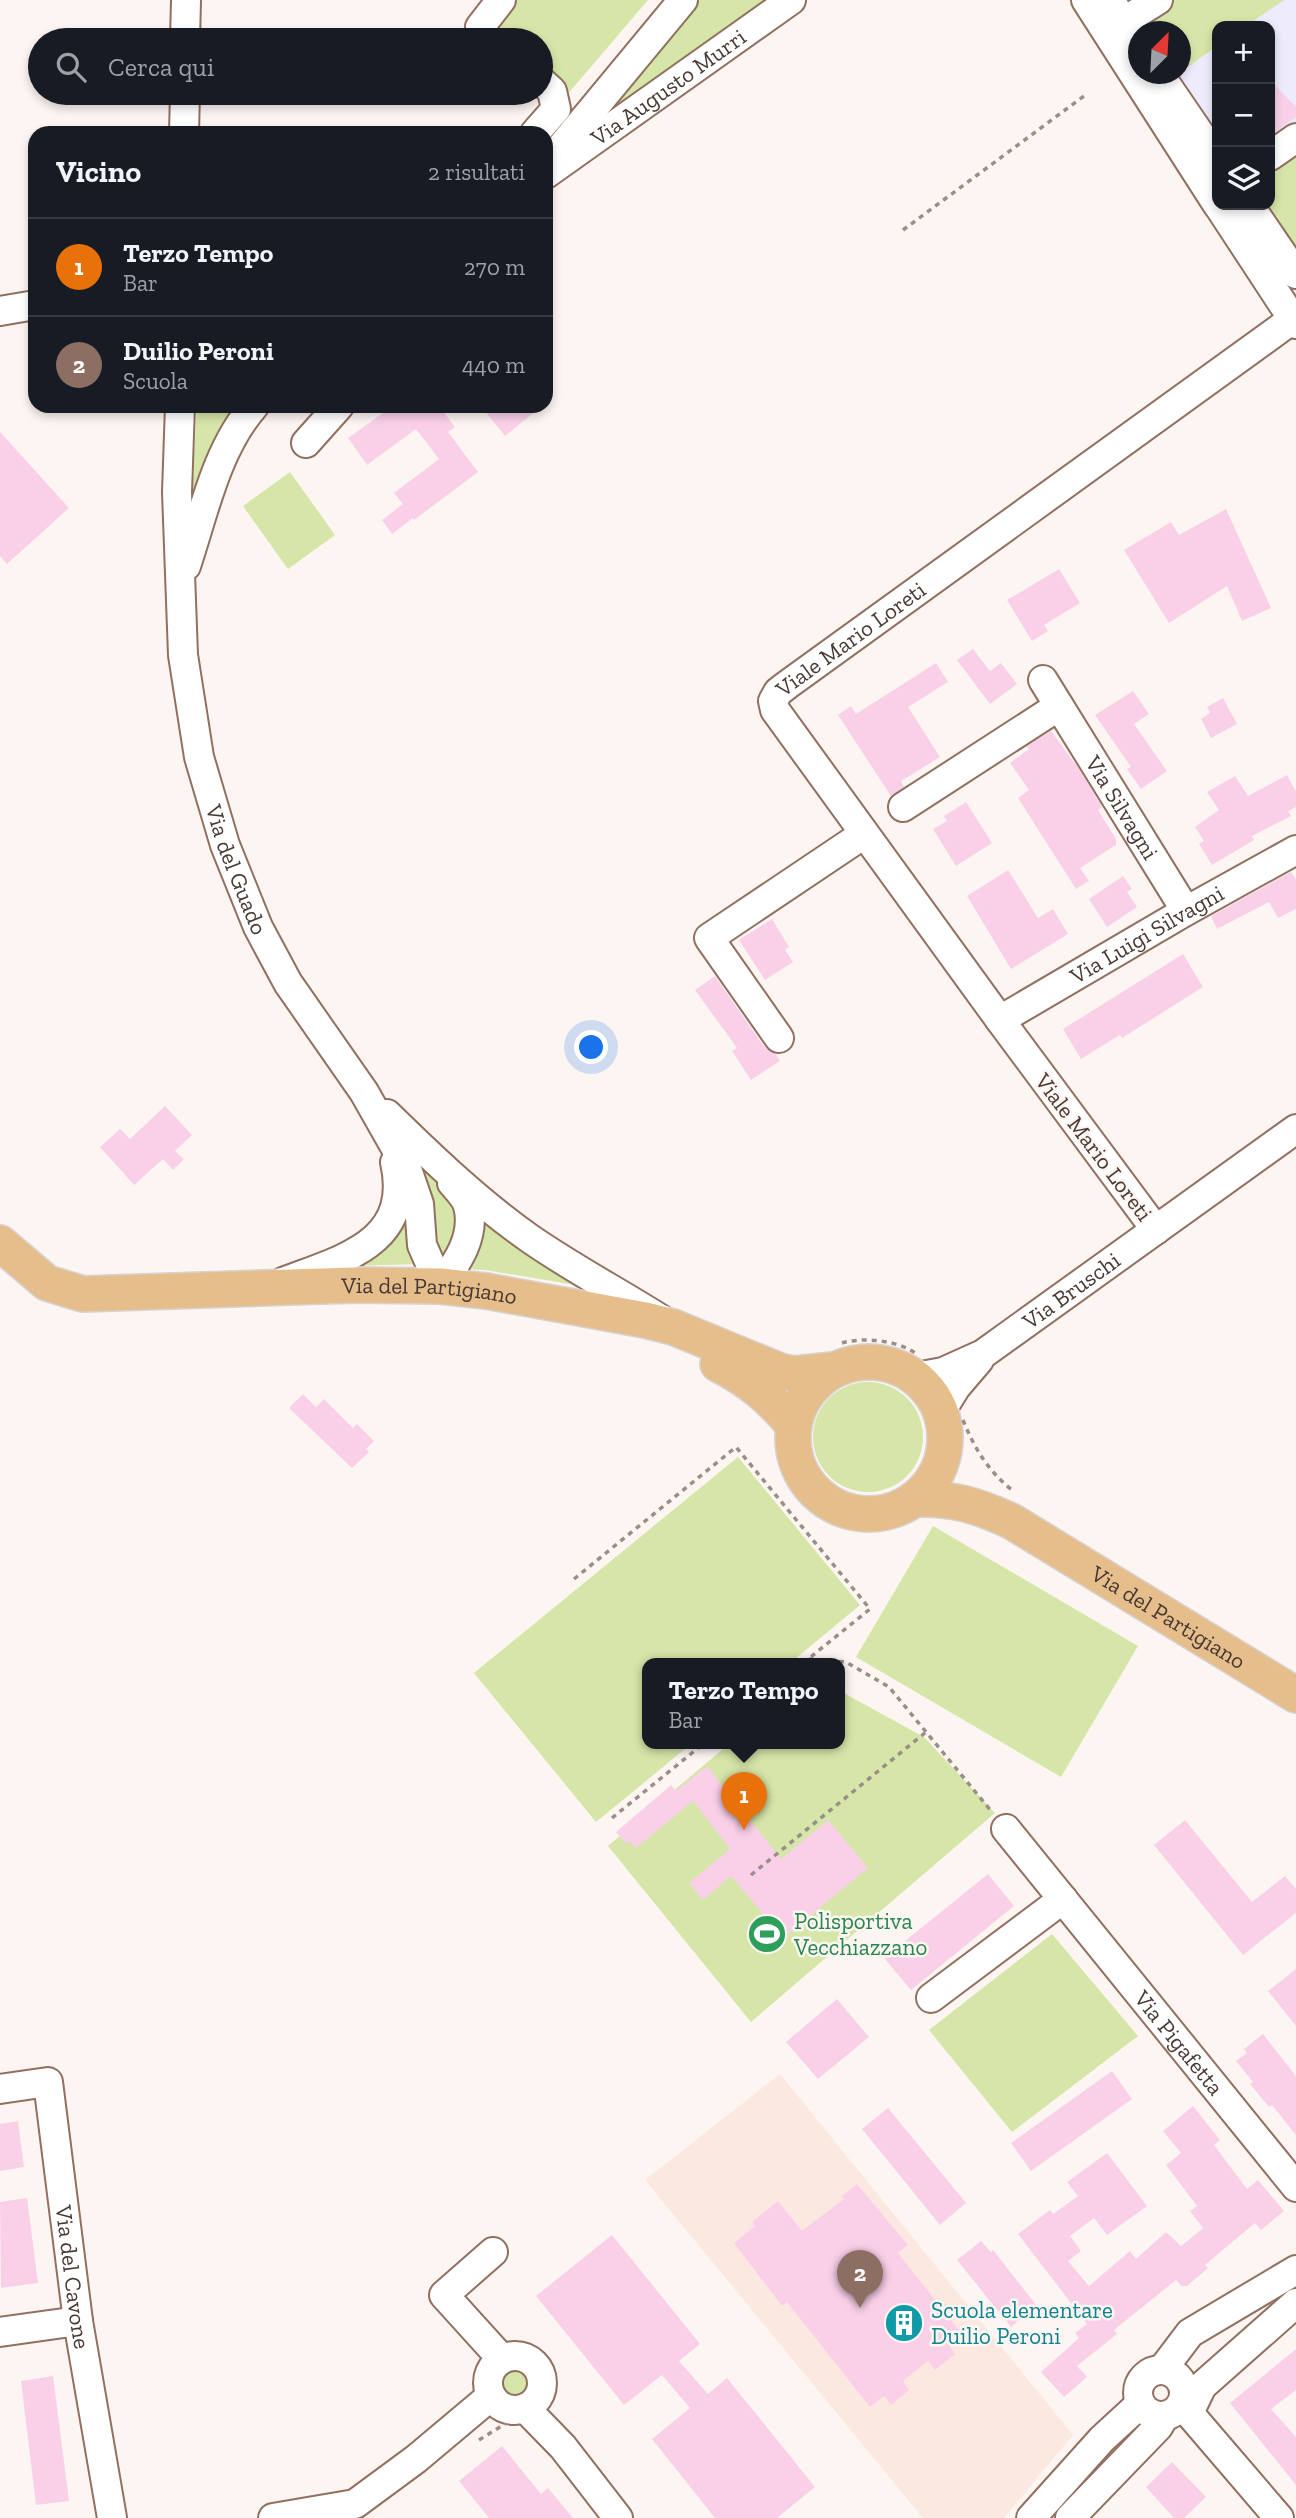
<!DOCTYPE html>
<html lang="it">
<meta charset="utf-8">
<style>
body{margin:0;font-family:"Zilla Slab",serif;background:#20242c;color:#f1f3f6}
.controls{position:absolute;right:21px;top:21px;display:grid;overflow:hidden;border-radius:14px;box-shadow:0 4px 10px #0003}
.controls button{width:63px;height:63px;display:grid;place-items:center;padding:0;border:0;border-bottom:2px solid #363941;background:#171b24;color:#f1f3f6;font:35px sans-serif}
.compass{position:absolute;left:1128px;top:21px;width:63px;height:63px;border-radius:50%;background:#171b24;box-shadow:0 4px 10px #0003;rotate:24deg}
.you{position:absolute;left:592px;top:1048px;width:24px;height:24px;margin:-18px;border:5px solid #fff;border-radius:50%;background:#1a73e8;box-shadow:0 0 0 10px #1a73e833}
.badge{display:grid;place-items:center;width:46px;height:46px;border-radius:50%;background:#0f766e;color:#fff;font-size:23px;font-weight:700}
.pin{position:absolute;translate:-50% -58px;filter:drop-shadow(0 2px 4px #0008)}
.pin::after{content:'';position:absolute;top:37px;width:24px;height:21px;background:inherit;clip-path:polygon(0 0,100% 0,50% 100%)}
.popup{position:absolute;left:642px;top:1658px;width:203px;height:91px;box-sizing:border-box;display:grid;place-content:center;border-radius:14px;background:#171b24;filter:drop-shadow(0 2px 5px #0005);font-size:23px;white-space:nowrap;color:#9ea1a6}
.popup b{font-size:26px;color:#f1f3f6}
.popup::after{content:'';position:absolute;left:50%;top:100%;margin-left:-14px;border:14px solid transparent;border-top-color:#171b24}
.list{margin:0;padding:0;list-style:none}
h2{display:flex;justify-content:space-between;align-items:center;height:91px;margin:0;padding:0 28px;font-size:30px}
h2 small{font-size:23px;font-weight:400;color:#9ea1a6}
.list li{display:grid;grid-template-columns:46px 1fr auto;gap:21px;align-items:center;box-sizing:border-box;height:98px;padding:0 28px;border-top:2px solid #363941}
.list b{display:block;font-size:26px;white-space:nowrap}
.list p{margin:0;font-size:23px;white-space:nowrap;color:#9ea1a6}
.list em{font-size:23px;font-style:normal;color:#9ea1a6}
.icon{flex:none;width:38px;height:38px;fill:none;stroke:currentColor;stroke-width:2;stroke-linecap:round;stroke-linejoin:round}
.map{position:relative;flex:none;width:1296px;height:2518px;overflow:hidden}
.search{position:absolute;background:#171b24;box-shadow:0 4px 10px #0003;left:28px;top:28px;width:525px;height:77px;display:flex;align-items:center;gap:18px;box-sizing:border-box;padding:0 24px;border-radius:38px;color:#9ea1a6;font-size:26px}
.panel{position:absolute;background:#171b24;box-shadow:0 4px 10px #0003;left:28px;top:126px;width:525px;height:287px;border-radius:21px}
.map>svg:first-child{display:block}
.built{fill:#fbe8e0}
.medical{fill:#eeebfc}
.green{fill:#d6e6a8}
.building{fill:#fad0e9}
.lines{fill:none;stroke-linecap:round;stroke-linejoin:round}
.minor-casing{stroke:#917060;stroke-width:32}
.major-casing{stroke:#d7d3d2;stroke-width:38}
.path{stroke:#9a8e89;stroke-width:3.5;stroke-dasharray:5 5;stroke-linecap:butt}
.minor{stroke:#fff;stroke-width:28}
.major{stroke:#e6be8c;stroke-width:35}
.labels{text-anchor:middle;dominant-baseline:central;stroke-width:5;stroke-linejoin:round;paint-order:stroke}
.street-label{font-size:23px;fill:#473832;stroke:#fdf5f2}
.leisure-label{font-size:23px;fill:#27864d;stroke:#fdf5f2;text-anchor:start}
.culture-label{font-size:23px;fill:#0d838f;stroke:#fdf5f2;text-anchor:start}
</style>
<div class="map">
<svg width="1296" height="2518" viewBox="0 0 1296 2518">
<rect width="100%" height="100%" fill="#fdf5f2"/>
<path class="built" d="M 780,2074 L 1073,2435 L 1004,2518 L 923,2518 L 645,2180 Z"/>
<path class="medical" d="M 1103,0 L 1296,0 L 1296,296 L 1237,205 L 1270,205 L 1270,26 L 1217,26 L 1217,175 L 1151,74 L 1180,74 L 1180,32 Z"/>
<path class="green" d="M 512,0 L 648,0 L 566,96 L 541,75 L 541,40 L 500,40 L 487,30 Z
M 694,0 L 769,0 L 588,131 Z
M 1103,0 L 1284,0 L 1246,26 L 1217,26 L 1217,46 L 1181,72 L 1180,32 L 1138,32 Z
M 1296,153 L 1296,270 L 1245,205 L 1270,205 L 1270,170 Z
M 197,406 L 242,406 L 191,508 Z
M 290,472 L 335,535 L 288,569 L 243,506 Z
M 405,1143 L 455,1193 L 461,1237 L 444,1266 L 422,1188 Z
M 408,1194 L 423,1264 L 348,1266 Z
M 474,1203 L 593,1288 L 485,1270 L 464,1269 Z
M813 1437a55 55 0 1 1 110 0a55 55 0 1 1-110 0Z
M 738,1457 L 860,1605 L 789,1664 L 648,1664 L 648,1744 L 691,1744 L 596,1822 L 474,1673 Z
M 933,1526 L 1138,1646 L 1061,1777 L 856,1657 Z
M 840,1691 L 924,1737 L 995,1813 L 751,2022 L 608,1846 L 729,1744 L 840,1744 Z
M 1052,1934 L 1138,2036 L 1012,2132 L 929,2030 Z
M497 2383a18 18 0 1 1 36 0a18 18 0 1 1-36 0Z"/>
<path class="building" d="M 1270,80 L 1296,107 L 1296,117 L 1270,135 Z
M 393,406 L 439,406 L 455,427 L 448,432 L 478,472 L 414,520 L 413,518 L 392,534 L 382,520 L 403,504 L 394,493 L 439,459 L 416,429 L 367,465 L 348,438 Z
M 481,406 L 542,406 L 505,436 Z
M 0,432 L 69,508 L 7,564 L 0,556 Z
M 1226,509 L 1271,608 L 1242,621 L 1227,586 L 1169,623 L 1124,550 L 1171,522 L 1179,535 Z
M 1059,569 L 1080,603 L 1044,625 L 1048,631 L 1032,641 L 1007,600 Z
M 973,649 L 990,671 L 1001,663 L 1017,684 L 990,704 L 957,660 Z
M 936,663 L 948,682 L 908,707 L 940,757 L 901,781 L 904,787 L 891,796 L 838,715 L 851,706 L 856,714 Z
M 1133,691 L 1149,714 L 1134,724 L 1167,771 L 1141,789 L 1127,769 L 1131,767 L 1095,715 Z
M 1223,698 L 1237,724 L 1211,738 L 1201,719 L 1210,713 L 1207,707 Z
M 1051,731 L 1079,769 L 1102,807 L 1098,810 L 1116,839 L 1116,845 L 1080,868 L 1089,881 L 1076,889 L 1018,798 L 1029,790 L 1010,763 L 1029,749 L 1027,746 Z
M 1287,775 L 1296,792 L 1296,807 L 1288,811 L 1291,816 L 1252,836 L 1254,840 L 1212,865 L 1199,844 L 1204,841 L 1195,827 L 1219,810 L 1207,792 L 1235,776 L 1248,796 Z
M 966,802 L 992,843 L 956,866 L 933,829 L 947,821 L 944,816 Z
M 1008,870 L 1038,918 L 1053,909 L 1068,934 L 1011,969 L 967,896 Z
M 1291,872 L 1296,880 L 1296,909 L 1278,918 L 1269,902 L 1217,929 L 1211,916 Z
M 1123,876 L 1132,889 L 1127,892 L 1137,907 L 1107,927 L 1089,899 Z
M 772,919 L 789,947 L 785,950 L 793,962 L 765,980 L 739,940 Z
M 1183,954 L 1203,987 L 1122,1038 L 1120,1035 L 1081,1059 L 1063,1029 Z
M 715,976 L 765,1048 L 776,1054 L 780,1061 L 751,1080 L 732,1051 L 737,1048 L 695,990 Z
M 165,1106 L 192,1135 L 175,1151 L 184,1159 L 173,1170 L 163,1159 L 134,1185 L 100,1147 L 120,1129 L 130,1139 Z
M 303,1394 L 316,1407 L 324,1399 L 353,1428 L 357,1424 L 374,1441 L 366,1449 L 369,1452 L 352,1468 L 289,1408 Z
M 707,1766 L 781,1859 L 828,1820 L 868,1868 L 783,1938 L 731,1876 L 703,1900 L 689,1883 L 730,1849 L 693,1801 L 636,1848 L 630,1841 L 626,1844 L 616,1832 L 671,1785 L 676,1791 Z
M 1185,1820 L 1252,1902 L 1285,1876 L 1296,1889 L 1296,1913 L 1243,1955 L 1154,1845 Z
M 988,1874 L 1014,1906 L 911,1990 L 884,1958 Z
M 1296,1969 L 1296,2026 L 1268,1991 Z
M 837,1999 L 869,2037 L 818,2079 L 786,2042 Z
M 1263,2034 L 1296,2076 L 1296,2135 L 1272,2105 L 1269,2107 L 1250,2084 L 1253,2082 L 1236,2061 L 1247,2053 L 1244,2049 Z
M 1112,2071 L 1132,2099 L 1031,2171 L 1011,2143 Z
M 1193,2106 L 1220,2140 L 1214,2145 L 1247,2189 L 1258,2180 L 1284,2211 L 1261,2230 L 1255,2223 L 1205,2265 L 1208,2268 L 1187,2286 L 1181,2286 L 1176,2280 L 1114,2330 L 1117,2334 L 1077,2366 L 1087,2377 L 1064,2397 L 1041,2372 L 1079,2338 L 1075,2333 L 1087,2324 L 1018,2234 L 1050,2210 L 1053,2214 L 1078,2196 L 1067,2182 L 1107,2153 L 1147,2206 L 1107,2235 L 1094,2218 L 1070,2236 L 1081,2251 L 1068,2261 L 1089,2286 L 1130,2251 L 1136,2259 L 1166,2232 L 1181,2246 L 1203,2228 L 1190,2211 L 1197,2206 L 1166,2165 L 1181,2153 L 1163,2131 Z
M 888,2108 L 966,2203 L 940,2225 L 862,2129 Z
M 18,2121 L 24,2167 L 0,2171 L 0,2124 Z
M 857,2184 L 908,2245 L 898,2253 L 962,2334 L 949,2345 L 955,2354 L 935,2370 L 928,2361 L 903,2381 L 909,2390 L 891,2405 L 884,2396 L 870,2407 L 787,2302 L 782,2306 L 734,2243 L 755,2226 L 752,2222 L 778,2201 L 802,2231 L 844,2199 L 842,2196 Z
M 27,2198 L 38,2283 L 1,2288 L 0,2202 Z
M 612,2235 L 700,2344 L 679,2361 L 708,2394 L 727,2378 L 815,2487 L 777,2518 L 715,2518 L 652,2439 L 690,2408 L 662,2375 L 624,2405 L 536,2296 Z
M 981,2241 L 991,2252 L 993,2250 L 1037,2306 L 1011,2327 L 957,2260 Z
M 1296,2349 L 1296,2390 L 1271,2409 L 1296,2437 L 1296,2485 L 1230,2403 Z
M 53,2376 L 69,2501 L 36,2505 L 21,2381 Z
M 502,2446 L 541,2494 L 548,2488 L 573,2518 L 489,2518 L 459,2481 Z
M 1172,2462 L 1206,2497 L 1184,2518 L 1174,2518 L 1146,2487 Z"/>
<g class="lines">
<g class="minor-casing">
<g id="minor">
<path d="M 1086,0 L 1217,204"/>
<path d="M 1110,0 L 1138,44"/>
<path d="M 1123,22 L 1158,0"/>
<path d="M 185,40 L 186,0"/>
<path d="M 487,40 L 482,35 L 480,27 L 501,0"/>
<path d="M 1159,74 L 1217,159"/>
<path d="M 184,133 L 185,93"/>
<path d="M 535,133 L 556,109 L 552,91 L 541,81"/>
<path d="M 1270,156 L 1296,138"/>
<path d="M 553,157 L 683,0"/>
<path id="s1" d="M 546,174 L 791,0"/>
<path d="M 1218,205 L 1296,324"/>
<path d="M 1249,205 L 1296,274"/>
<path d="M 0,311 L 35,305"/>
<path id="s2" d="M 180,406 L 177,492 L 183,655 L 199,757 L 225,845 L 258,927 L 288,983 L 364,1092 L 406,1166 L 419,1204 L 422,1245 L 440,1286"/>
<path d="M 306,443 L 339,406"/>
<path d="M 186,566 C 204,512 216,450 254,406"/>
<path id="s3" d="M 1043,680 L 1186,911"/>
<path d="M 903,807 L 1059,706"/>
<path id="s4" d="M 1000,1020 L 1186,911 L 1296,850"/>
<path d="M 779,1038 L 709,938 L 864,834"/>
<path d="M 387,1114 C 432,1158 478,1202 529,1238 C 572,1268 618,1292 662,1320"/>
<path id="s5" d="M 1156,1230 L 1000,1020 L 775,710 L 773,701 L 778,692 L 787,685 L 1293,319"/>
<path d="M 283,1282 C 342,1259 413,1244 395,1162"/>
<path d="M 440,1286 C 457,1263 476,1236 468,1206 C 466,1198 457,1189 452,1183"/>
<path id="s6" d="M 916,1377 L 943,1372 L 983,1354 L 1296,1129"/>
<path d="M 941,1411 L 956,1387 L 979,1360"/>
<path id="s7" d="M 1006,1829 L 1296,2187"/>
<path d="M 931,1998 L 1063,1899"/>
<path id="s8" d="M 0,2089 L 48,2082 L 78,2321 L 112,2518"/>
<path d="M 493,2252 L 444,2295 L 502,2359"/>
<path d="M 0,2332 L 78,2321"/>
<circle cx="515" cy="2383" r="27"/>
<circle cx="1161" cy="2393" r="23"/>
<path d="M 1162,2370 L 1190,2333 L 1296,2270"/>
<path d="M 1183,2402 L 1189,2413 L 1279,2518"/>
<path d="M 525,2408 L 563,2447 L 618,2518"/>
<path d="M 1189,2413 L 1202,2386 L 1296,2303"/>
<path d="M 273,2518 L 355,2504 L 416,2459 L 491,2396"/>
<path d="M 1031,2518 L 1102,2439 L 1140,2404"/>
<path d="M 1070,2518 L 1158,2427 L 1164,2417"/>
</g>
</g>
<g class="major-casing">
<g id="major">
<path id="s9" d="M 0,1243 L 47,1283 L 83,1294 L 353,1285 L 440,1286 L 486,1291 L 645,1320 L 673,1327 L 780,1371 L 794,1374 L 833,1370"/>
<circle cx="869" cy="1438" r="76"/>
<path d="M 718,1364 C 749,1380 771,1398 793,1425"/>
<path id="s10" d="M 915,1499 C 953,1498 976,1505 1011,1521 L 1296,1695"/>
</g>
</g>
<path class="path" d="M 903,230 L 1084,96
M 842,1343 C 863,1337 897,1340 915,1353
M 963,1420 C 974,1448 989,1472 1012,1490
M 574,1579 L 736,1447 L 870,1609 L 802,1664
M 809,1659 L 846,1662 L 889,1687 L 992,1812
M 612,1818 L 703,1744
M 751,1875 L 926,1732
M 479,2440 L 508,2422"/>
<use href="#minor" class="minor"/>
<use href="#major" class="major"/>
</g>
<defs>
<g id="stadium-disc" transform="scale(2.0125)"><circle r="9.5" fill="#2e9e5b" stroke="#fdf5f2"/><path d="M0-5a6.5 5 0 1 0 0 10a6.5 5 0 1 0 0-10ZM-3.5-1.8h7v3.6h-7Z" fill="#fff"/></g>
<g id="building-disc" transform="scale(2.0125)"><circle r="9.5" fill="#0f9aa8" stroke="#fdf5f2"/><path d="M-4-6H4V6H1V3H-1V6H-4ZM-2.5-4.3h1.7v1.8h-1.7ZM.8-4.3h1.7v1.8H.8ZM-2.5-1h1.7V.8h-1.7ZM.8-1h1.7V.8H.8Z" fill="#fff"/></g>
</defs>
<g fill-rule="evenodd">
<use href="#stadium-disc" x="767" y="1934"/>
<use href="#building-disc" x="904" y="2323"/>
</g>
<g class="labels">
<g class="street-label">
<text stroke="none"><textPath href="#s1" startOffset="150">Via Augusto Murri</textPath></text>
<text stroke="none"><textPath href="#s5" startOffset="754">Viale Mario Loreti</textPath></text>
<text stroke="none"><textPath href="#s3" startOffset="150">Via Silvagni</textPath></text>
<text stroke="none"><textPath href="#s2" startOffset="471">Via del Guado</textPath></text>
<text stroke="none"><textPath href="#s4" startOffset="170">Via Luigi Silvagni</textPath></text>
<text transform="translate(1094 1147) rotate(53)">Viale Mario Loreti</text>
<text stroke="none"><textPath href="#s9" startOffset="446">Via del Partigiano</textPath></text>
<text stroke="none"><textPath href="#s6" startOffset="180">Via Bruschi</textPath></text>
<text stroke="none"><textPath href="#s10" startOffset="284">Via del Partigiano</textPath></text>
<text stroke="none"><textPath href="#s7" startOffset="275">Via Pigafetta</textPath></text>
<text stroke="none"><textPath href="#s8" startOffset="245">Via del Cavone</textPath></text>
</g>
<g class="leisure-label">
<text x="794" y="1921">Polisportiva<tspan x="794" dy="26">Vecchiazzano</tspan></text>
</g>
<g class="culture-label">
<text x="931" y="2310">Scuola elementare<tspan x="931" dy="26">Duilio Peroni</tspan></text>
</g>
</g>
</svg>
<div class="controls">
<button>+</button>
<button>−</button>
<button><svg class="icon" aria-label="layers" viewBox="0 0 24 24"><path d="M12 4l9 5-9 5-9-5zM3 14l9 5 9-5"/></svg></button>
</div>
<svg class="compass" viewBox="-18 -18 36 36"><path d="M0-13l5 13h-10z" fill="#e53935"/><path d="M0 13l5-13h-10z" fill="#9ea1a6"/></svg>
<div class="you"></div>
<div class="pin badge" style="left:744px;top:1830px;background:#e8710a">1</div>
<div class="popup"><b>Terzo Tempo</b>Bar</div>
<div class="pin badge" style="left:860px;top:2308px;background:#8d6e63">2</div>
<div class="search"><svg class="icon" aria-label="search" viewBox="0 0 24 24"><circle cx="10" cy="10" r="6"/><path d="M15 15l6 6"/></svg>Cerca qui</div>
<section class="panel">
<h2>Vicino<small>2 risultati</small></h2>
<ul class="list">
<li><span class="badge" style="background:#e8710a">1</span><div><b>Terzo Tempo</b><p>Bar</p></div><em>270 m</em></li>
<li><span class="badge" style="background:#8d6e63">2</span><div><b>Duilio Peroni</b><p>Scuola</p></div><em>440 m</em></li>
</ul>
</section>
</div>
